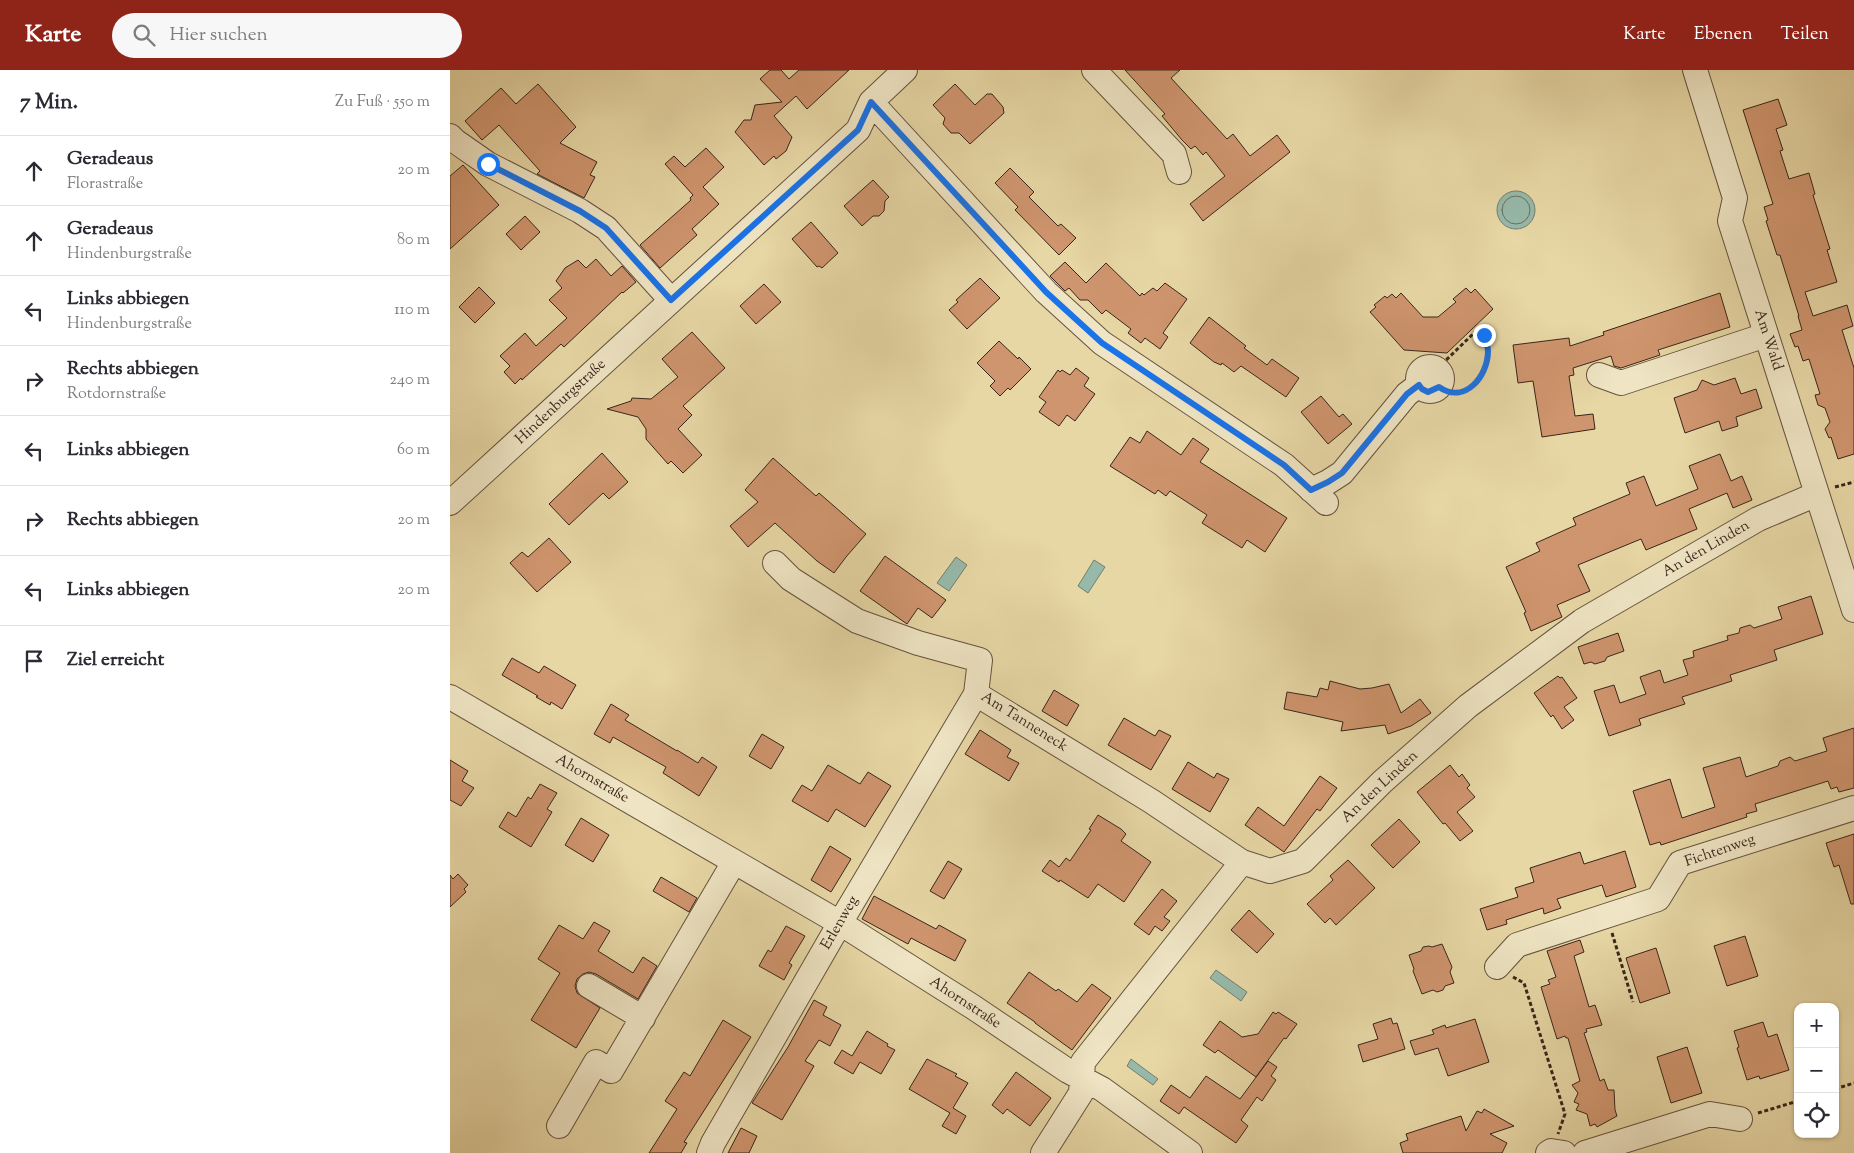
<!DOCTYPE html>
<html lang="de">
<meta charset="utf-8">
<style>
body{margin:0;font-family:"Sorts Mill Goudy",serif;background:#f7f7f7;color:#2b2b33}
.controls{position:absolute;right:15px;bottom:15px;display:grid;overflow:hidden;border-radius:10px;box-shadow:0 1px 4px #0004}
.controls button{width:45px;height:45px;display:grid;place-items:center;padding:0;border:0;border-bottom:1px solid #e1e1e2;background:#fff;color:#2b2b33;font:25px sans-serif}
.stop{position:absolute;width:15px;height:15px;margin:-11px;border:4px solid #1a73e8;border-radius:50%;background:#fff}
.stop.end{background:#1a73e8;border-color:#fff;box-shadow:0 1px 5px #0008}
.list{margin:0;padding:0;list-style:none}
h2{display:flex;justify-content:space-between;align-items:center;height:65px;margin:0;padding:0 20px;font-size:21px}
h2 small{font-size:16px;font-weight:400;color:#7c7c81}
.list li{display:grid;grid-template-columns:32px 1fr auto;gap:15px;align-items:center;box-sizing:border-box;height:70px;padding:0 20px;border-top:1px solid #e1e1e2}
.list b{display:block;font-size:19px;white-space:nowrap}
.list p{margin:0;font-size:16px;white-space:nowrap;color:#7c7c81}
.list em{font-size:16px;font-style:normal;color:#7c7c81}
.icon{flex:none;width:28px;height:28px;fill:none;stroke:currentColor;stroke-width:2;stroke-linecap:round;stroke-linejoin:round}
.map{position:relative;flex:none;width:1404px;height:1083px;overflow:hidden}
header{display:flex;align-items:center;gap:30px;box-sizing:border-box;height:70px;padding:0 25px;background:#8f2418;color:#fff}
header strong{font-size:24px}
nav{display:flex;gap:28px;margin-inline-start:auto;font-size:18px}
.search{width:350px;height:45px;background:#f7f7f7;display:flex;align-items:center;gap:12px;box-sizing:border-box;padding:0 18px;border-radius:28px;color:#7c7c81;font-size:19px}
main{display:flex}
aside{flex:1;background:#fff}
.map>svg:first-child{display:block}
.water{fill:#97b9aa;stroke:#727e71}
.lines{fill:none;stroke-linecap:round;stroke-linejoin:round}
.shore{stroke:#686f62;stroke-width:1}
.building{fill:#cf956e;stroke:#3a251b}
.minor-casing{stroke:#65523e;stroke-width:26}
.path{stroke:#3a251b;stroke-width:3;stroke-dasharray:4 2.5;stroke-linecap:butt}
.minor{stroke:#efe5c4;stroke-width:24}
.route{stroke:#1a73e8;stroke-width:6}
.labels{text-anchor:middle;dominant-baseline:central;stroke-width:4.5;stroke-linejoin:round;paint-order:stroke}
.street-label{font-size:15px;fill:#3a251b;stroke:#efe5c4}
</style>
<header>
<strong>Karte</strong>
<div class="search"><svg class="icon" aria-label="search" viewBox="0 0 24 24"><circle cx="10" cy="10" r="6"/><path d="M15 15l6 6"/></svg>Hier suchen</div>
<nav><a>Karte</a><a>Ebenen</a><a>Teilen</a></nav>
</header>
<main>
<aside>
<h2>7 Min.<small>Zu Fuß · 550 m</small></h2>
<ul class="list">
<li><svg class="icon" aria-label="ahead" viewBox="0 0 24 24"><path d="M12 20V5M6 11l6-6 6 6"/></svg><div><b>Geradeaus</b><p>Florastraße</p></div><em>20 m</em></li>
<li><svg class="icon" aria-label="ahead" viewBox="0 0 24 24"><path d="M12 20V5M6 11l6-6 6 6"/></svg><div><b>Geradeaus</b><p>Hindenburgstraße</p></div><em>80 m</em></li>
<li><svg class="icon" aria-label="left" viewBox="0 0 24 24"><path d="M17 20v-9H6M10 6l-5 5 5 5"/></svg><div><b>Links abbiegen</b><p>Hindenburgstraße</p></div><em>110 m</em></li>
<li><svg class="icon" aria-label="right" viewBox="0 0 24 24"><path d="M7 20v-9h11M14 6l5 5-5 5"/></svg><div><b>Rechts abbiegen</b><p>Rotdornstraße</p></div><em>240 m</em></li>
<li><svg class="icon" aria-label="left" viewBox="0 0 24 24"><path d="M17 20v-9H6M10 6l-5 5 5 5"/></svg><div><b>Links abbiegen</b></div><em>60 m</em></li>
<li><svg class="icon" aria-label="right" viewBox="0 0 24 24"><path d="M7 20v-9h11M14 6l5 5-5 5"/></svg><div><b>Rechts abbiegen</b></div><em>20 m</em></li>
<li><svg class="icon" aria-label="left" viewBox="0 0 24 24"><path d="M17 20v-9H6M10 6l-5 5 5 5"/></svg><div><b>Links abbiegen</b></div><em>20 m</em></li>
<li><svg class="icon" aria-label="arrive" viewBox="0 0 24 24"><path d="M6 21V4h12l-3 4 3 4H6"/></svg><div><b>Ziel erreicht</b></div></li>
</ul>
</aside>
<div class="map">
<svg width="1404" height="1083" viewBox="0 0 1404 1083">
<rect width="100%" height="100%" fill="#e7d7a5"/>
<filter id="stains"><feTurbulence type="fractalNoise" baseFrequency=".004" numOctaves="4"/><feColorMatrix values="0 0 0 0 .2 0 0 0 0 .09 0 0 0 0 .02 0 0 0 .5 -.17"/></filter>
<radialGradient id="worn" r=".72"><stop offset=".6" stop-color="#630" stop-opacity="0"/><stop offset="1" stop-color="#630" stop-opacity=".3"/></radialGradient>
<path class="water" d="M1047 140a19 19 0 1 1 38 0a19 19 0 1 1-38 0Z
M 506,487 L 517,495 L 499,521 L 487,513 Z
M 644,490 L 655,497 L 638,523 L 628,516 Z
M 766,900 L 797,922 L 791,931 L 760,908 Z
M 681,989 L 708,1009 L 703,1015 L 677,996 Z"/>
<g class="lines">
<path class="shore" d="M1052 140a14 14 0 1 1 28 0a14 14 0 1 1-28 0Z"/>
</g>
<path class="building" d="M 320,0 L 331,0 L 339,9 L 349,0 L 399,0 L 357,39 L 346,26 L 324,46 L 342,67 L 336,81 L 326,89 L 324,86 L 314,95 L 285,62 L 294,50 L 301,50 L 305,35 L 332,32 L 310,9 Z
M 675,0 L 730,0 L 721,8 L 777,69 L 783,64 L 800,86 L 827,65 L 840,82 L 753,151 L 740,134 L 775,106 L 756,82 L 753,85 L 745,76 L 741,79 L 732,70 L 712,46 L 715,44 Z
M 88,14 L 126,57 L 110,73 L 147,92 L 140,105 L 145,107 L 134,128 L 87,104 L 90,101 L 49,55 L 32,70 L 15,51 L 51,18 L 66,34 Z
M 505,14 L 525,35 L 537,24 L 542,24 L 553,37 L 554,43 L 520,74 L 509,63 L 501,63 L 493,54 L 495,48 L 483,35 Z
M 1328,29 L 1337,55 L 1326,59 L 1333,80 L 1330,81 L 1339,109 L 1359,103 L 1365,124 L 1363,125 L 1380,179 L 1377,180 L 1387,212 L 1355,222 L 1363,246 L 1397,235 L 1403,256 L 1392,260 L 1404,298 L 1404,384 L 1388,389 L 1381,367 L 1379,368 L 1375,359 L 1380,352 L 1375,338 L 1368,335 L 1365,325 L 1370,324 L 1359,289 L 1353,291 L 1348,276 L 1345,277 L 1340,264 L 1352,260 L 1348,246 L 1349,246 L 1330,185 L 1327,185 L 1316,151 L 1318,150 L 1314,137 L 1323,134 L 1293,40 Z
M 256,78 L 274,97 L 253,117 L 269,134 L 242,159 L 247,165 L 210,198 L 190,175 L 241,130 L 240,128 L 243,125 L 215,94 L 224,86 L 235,97 Z
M 13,95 L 49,135 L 0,179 L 0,106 Z
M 560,98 L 584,122 L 579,127 L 608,156 L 611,154 L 626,168 L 609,185 L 565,140 L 568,137 L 545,113 Z
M 423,110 L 439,127 L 435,131 L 434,141 L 429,146 L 423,146 L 412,156 L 394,136 Z
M 75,146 L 90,162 L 71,180 L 56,164 Z
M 361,152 L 388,183 L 372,198 L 369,196 L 367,197 L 342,169 Z
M 146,189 L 161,206 L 172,196 L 186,212 L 173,223 L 172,222 L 114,277 L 111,274 L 72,310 L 71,308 L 65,314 L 54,302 L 60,296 L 50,286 L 75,263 L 86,276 L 117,248 L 99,230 L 112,218 L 106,211 L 115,198 L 128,190 L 136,198 Z
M 615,192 L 636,213 L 656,193 L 690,226 L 692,223 L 694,225 L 703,218 L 707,221 L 715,213 L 737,229 L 713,263 L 718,267 L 710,279 L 695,268 L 691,273 L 678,263 L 681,259 L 656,240 L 652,244 L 638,230 L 630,230 L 619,218 L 615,221 L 600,206 Z
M 530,208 L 550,228 L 517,259 L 499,240 L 508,232 L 506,230 Z
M 314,214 L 331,232 L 306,254 L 290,236 Z
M 29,217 L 45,233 L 25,253 L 9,237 Z
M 1016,218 L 1021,223 L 1025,219 L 1043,239 L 997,283 L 954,280 L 920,242 L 926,237 L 924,235 L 935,226 L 937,228 L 942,224 L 946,228 L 951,223 L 973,247 L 988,247 L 1006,232 L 1003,229 Z
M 1270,223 L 1280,257 L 1208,280 L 1210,285 L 1171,298 L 1164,296 L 1161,286 L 1123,298 L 1124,305 L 1119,306 L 1125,346 L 1143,344 L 1145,359 L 1092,367 L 1083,311 L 1068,313 L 1063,275 L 1119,268 L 1120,276 L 1154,265 L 1153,262 Z
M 759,247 L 796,276 L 794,278 L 817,295 L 822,289 L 849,308 L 836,327 L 791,296 L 784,302 L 772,293 L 771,295 L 764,292 L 740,273 Z
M 242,262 L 275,298 L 233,336 L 242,345 L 228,359 L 252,385 L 233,403 L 221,391 L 218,394 L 196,369 L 196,359 L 188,347 L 157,339 L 181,331 L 182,328 L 201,329 L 228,307 L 212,289 Z
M 549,271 L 568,289 L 569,287 L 581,299 L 560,320 L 558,318 L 550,326 L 540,316 L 545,311 L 527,293 Z
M 626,298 L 639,308 L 634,316 L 645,324 L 625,351 L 617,345 L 609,356 L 589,342 L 596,332 L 589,327 L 608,300 L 610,302 L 612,300 L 620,305 Z
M 1285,308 L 1291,324 L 1306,319 L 1312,338 L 1286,347 L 1288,356 L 1272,361 L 1269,351 L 1235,363 L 1224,328 L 1247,320 L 1252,310 L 1264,315 Z
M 871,326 L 889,347 L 893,344 L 902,354 L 878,374 L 851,342 Z
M 697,361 L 731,385 L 743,368 L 759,379 L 750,392 L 837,448 L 815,482 L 797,470 L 792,478 L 752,453 L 757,445 L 720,421 L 716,426 L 708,420 L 705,424 L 660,396 L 680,367 L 690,373 Z
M 152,383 L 178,412 L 159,429 L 153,423 L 119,455 L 99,434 Z
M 1270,384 L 1281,411 L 1292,406 L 1302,430 L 1283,438 L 1277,423 L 1239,439 L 1247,459 L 1196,480 L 1191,469 L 1128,495 L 1140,521 L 1107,535 L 1112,547 L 1081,561 L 1074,543 L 1076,542 L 1056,497 L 1090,481 L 1086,473 L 1126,455 L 1123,448 L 1180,424 L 1176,413 L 1194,406 L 1206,436 L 1248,419 L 1239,396 Z
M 323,388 L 366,426 L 369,423 L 416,464 L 396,487 L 384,503 L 367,491 L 325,453 L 298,477 L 280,456 L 308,432 L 295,420 Z
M 99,468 L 121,492 L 87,522 L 60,493 L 72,482 L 78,487 Z
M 435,486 L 496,530 L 482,548 L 468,538 L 457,554 L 410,521 Z
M 1361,526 L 1373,564 L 1324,580 L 1327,590 L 1280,605 L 1282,611 L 1232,627 L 1235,634 L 1189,649 L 1191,655 L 1159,666 L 1144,621 L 1164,615 L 1170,633 L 1196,624 L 1190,607 L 1210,600 L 1214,613 L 1238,605 L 1233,590 L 1244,587 L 1243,581 L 1278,570 L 1277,566 L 1289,563 L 1290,558 L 1300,555 L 1304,558 L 1332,549 L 1328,537 Z
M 1168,563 L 1174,581 L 1157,587 L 1155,591 L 1145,594 L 1141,592 L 1134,594 L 1128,577 Z
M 62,588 L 89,603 L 94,596 L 126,615 L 112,639 L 101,632 L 100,635 L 86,627 L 88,626 L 52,605 Z
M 1108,606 L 1110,608 L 1112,607 L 1127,628 L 1114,637 L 1124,650 L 1112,659 L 1103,645 L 1101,647 L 1084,623 Z
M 880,611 L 910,619 L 922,618 L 939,614 L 951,643 L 970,629 L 981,643 L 961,656 L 938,664 L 935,655 L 891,661 L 893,652 L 834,639 L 837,622 L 867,627 L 870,618 L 878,620 Z
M 604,620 L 629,635 L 617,656 L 592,641 Z
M 161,634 L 179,645 L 175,650 L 227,681 L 227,680 L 248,693 L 252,687 L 267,697 L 249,726 L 213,703 L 216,697 L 163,667 L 160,673 L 144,664 Z
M 674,648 L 705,666 L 709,660 L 721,666 L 701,700 L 658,675 Z
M 1404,658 L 1404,718 L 1389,722 L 1387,717 L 1381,719 L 1378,711 L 1305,734 L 1307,741 L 1296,744 L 1297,747 L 1211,775 L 1210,772 L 1200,775 L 1183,721 L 1220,709 L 1232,748 L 1265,737 L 1253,698 L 1290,687 L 1296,707 L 1328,696 L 1330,691 L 1340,687 L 1345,691 L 1377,681 L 1373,668 Z
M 530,660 L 561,680 L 557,687 L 569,693 L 559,711 L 515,684 Z
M 312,664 L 334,677 L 321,699 L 299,686 Z
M 0,690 L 18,701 L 12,711 L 24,718 L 11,736 L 0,730 Z
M 738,692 L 764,708 L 767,703 L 779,709 L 760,742 L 722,719 Z
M 378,695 L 410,714 L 418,702 L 441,716 L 415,757 L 386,739 L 378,752 L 342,731 L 352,715 L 362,721 Z
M 1000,695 L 1009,707 L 1012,704 L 1020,715 L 1017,718 L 1025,727 L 1007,742 L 1023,761 L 1010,771 L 995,753 L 993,754 L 967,722 Z
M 870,706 L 887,718 L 870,741 L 867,739 L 857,752 L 834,782 L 795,755 L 808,737 L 834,756 Z
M 90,714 L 107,723 L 97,739 L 102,742 L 81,777 L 49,757 L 58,742 L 66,747 L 78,727 L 81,729 Z
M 648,745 L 671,759 L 676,764 L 671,771 L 701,792 L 674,832 L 648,814 L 638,828 L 610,810 L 609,812 L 592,801 L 600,790 L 609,797 L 616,788 L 620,791 L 641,760 L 639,759 Z
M 131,748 L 159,765 L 143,792 L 115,775 Z
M 949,749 L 970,772 L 943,798 L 921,775 Z
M 1404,764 L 1404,834 L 1401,834 L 1389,795 L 1384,797 L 1376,773 Z
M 380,776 L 401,789 L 381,822 L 361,810 Z
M 1175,781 L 1186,817 L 1156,827 L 1152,815 L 1107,829 L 1111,838 L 1094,844 L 1093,838 L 1056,850 L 1057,854 L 1037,860 L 1030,839 L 1068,827 L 1065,818 L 1084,812 L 1080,798 L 1130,782 L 1134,794 Z
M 898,790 L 925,818 L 886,855 L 880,848 L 875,853 L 857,834 L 883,810 L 880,806 Z
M 498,791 L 512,799 L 494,829 L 480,821 Z
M 8,804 L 18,815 L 14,819 L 16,822 L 0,837 L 0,805 L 3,809 Z
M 211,807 L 247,828 L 239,842 L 203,821 Z
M 712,819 L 727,831 L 714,847 L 720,851 L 712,861 L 705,856 L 699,865 L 684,854 Z
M 424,826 L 486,859 L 489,855 L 516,870 L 505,891 L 461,868 L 458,874 L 412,849 Z
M 799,840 L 824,864 L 807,883 L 781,860 Z
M 144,852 L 160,861 L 148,881 L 183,903 L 193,887 L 207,896 L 188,929 L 146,904 L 139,902 L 133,904 L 127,909 L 125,916 L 127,923 L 150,938 L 126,978 L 81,950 L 110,903 L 88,889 L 109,855 L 133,869 Z
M 336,856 L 355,866 L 339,893 L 342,895 L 334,910 L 309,896 L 318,880 L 321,882 Z
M 1295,866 L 1308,906 L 1277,916 L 1264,876 Z
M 1130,870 L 1134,882 L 1124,886 L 1139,937 L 1145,935 L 1152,955 L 1136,959 L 1137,962 L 1134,963 L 1150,1011 L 1154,1009 L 1158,1020 L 1164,1020 L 1165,1040 L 1167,1046 L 1147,1057 L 1145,1054 L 1140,1056 L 1137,1044 L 1126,1040 L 1129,1034 L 1124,1032 L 1128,1023 L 1122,1015 L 1130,1011 L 1118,968 L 1116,968 L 1115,966 L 1107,969 L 1091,917 L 1100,914 L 1098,910 L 1106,907 L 1097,881 Z
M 992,874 L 1002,897 L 1000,902 L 1004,913 L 995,916 L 993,920 L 987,922 L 983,920 L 972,924 L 963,901 L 964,899 L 959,885 L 971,881 L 973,877 L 979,876 L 982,877 Z
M 1206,878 L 1220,923 L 1190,933 L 1176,888 Z
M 579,902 L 606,921 L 608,919 L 627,932 L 642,914 L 661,928 L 622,980 L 585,953 L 585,952 L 557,933 Z
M 364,930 L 377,937 L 373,945 L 391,955 L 380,976 L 369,970 L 355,991 L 364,996 L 332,1050 L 302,1033 L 338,977 Z
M 823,942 L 826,944 L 828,942 L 847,954 L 836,969 L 834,968 L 806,1007 L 768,980 L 765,983 L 753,975 L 770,951 L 792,967 L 808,964 Z
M 941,948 L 943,954 L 947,953 L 955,979 L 913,992 L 908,975 L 928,969 L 923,954 Z
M 1025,949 L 1039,992 L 998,1006 L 988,978 L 965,985 L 960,971 L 984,964 L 982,960 L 995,955 L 996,958 Z
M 273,950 L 301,967 L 234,1072 L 237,1073 L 231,1083 L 199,1083 L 227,1039 L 215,1031 L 234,1002 L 240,1006 Z
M 1313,952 L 1318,967 L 1327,964 L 1339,1000 L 1310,1009 L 1309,1006 L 1297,1010 L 1287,978 L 1289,977 L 1284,961 Z
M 417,961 L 438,974 L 437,976 L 445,980 L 431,1004 L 410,992 L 403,1004 L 384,993 L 392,980 L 402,986 Z
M 1237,977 L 1252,1023 L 1221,1033 L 1207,987 Z
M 477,989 L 507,1004 L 505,1006 L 518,1013 L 503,1038 L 516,1046 L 506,1064 L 492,1056 L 500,1043 L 459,1019 Z
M 818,991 L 827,997 L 821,1006 L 826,1010 L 812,1031 L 807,1027 L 791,1050 L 798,1056 L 786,1073 L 734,1037 L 729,1044 L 710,1031 L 721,1015 L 740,1028 L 756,1006 L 790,1029 Z
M 566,1002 L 601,1028 L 580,1056 L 557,1039 L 553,1044 L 542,1035 Z
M 1034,1039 L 1064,1056 L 1040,1064 L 1057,1073 L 1052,1083 L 953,1083 L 950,1073 L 958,1070 L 956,1064 L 1011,1046 L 1016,1061 L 1027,1041 L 1032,1043 Z
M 291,1058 L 307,1066 L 299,1083 L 278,1083 Z"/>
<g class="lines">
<g class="minor-casing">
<path id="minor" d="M 644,0 L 724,84 L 729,102
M 1245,0 L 1285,128 L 1280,151 L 1404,540
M 421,32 L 596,222 L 652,273 L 834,395 L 876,433
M 0,66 L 5,71 L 38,94 L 130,141 L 156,158 L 221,230
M968 309a12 12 0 1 1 24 0a12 12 0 1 1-24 0Z
M 1149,305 L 1171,313 L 1316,265
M 861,420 L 878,412 L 892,403 L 957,324 L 969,315
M 0,433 L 408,60 L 421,32 L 455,0
M 325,493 L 341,509 L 407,551 L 468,573 L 530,590 L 526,624 L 701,731 L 792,792
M 0,627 L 390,853 L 523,937 L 618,1001 L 652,1019 L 740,1083
M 1047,897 L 1067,875 L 1208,829 L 1230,793 L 1404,738
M 139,916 L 193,948
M 109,1056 L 146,992 L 161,1001 L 284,792
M 259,1083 L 263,1073 L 390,853 L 526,624
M 593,1083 L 631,1023 L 633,992 L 792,792 L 820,801 L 853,791 L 932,712 L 1018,636 L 1132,551 L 1308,449 L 1367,424
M 1098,1083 L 1101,1081 L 1114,1083
M 1135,1083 L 1260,1044 L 1290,1049"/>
</g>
<path class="path" d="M 987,299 L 992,294 L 1025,262
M 989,317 C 1022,340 1049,288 1031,262
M 1385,417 L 1404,412
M 1162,863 L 1183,932
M 1063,907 L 1074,913 L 1115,1044 L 1108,1064
M 1385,1019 L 1404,1013
M 1308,1043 L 1348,1031"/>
<use href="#minor" class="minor"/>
</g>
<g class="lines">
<path class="route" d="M 38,94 L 130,141 L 156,158 L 221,230 L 408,60 L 421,32 L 596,222 L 652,273 L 834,395 L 861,420 L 878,412 L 892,403 L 957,324 L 969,315 L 972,319 L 978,322 L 989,317 C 1015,335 1038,306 1038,281 C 1038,275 1035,270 1034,265"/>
</g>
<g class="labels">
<g class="street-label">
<text transform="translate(1318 270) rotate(72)">Am Wald</text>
<text transform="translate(111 332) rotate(-43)">Hindenburgstraße</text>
<text transform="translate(1256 479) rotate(-30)">An den Linden</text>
<text transform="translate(574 652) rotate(32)">Am Tanneneck</text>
<text transform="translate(142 709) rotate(30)">Ahornstraße</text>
<text transform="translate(930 717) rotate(-43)">An den Linden</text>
<text transform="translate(1270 781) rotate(-19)">Fichtenweg</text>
<text transform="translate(390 853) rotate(-60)">Erlenweg</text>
<text transform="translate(515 933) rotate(33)">Ahornstraße</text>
</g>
</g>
<rect width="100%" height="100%" filter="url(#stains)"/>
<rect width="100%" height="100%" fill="url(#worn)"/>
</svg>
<div class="controls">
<button>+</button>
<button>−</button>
<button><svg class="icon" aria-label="locate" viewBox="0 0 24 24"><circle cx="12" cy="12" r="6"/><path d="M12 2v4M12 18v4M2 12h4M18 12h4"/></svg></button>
</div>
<div class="stop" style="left:38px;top:94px"></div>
<div class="stop end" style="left:1034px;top:265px"></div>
</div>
</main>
